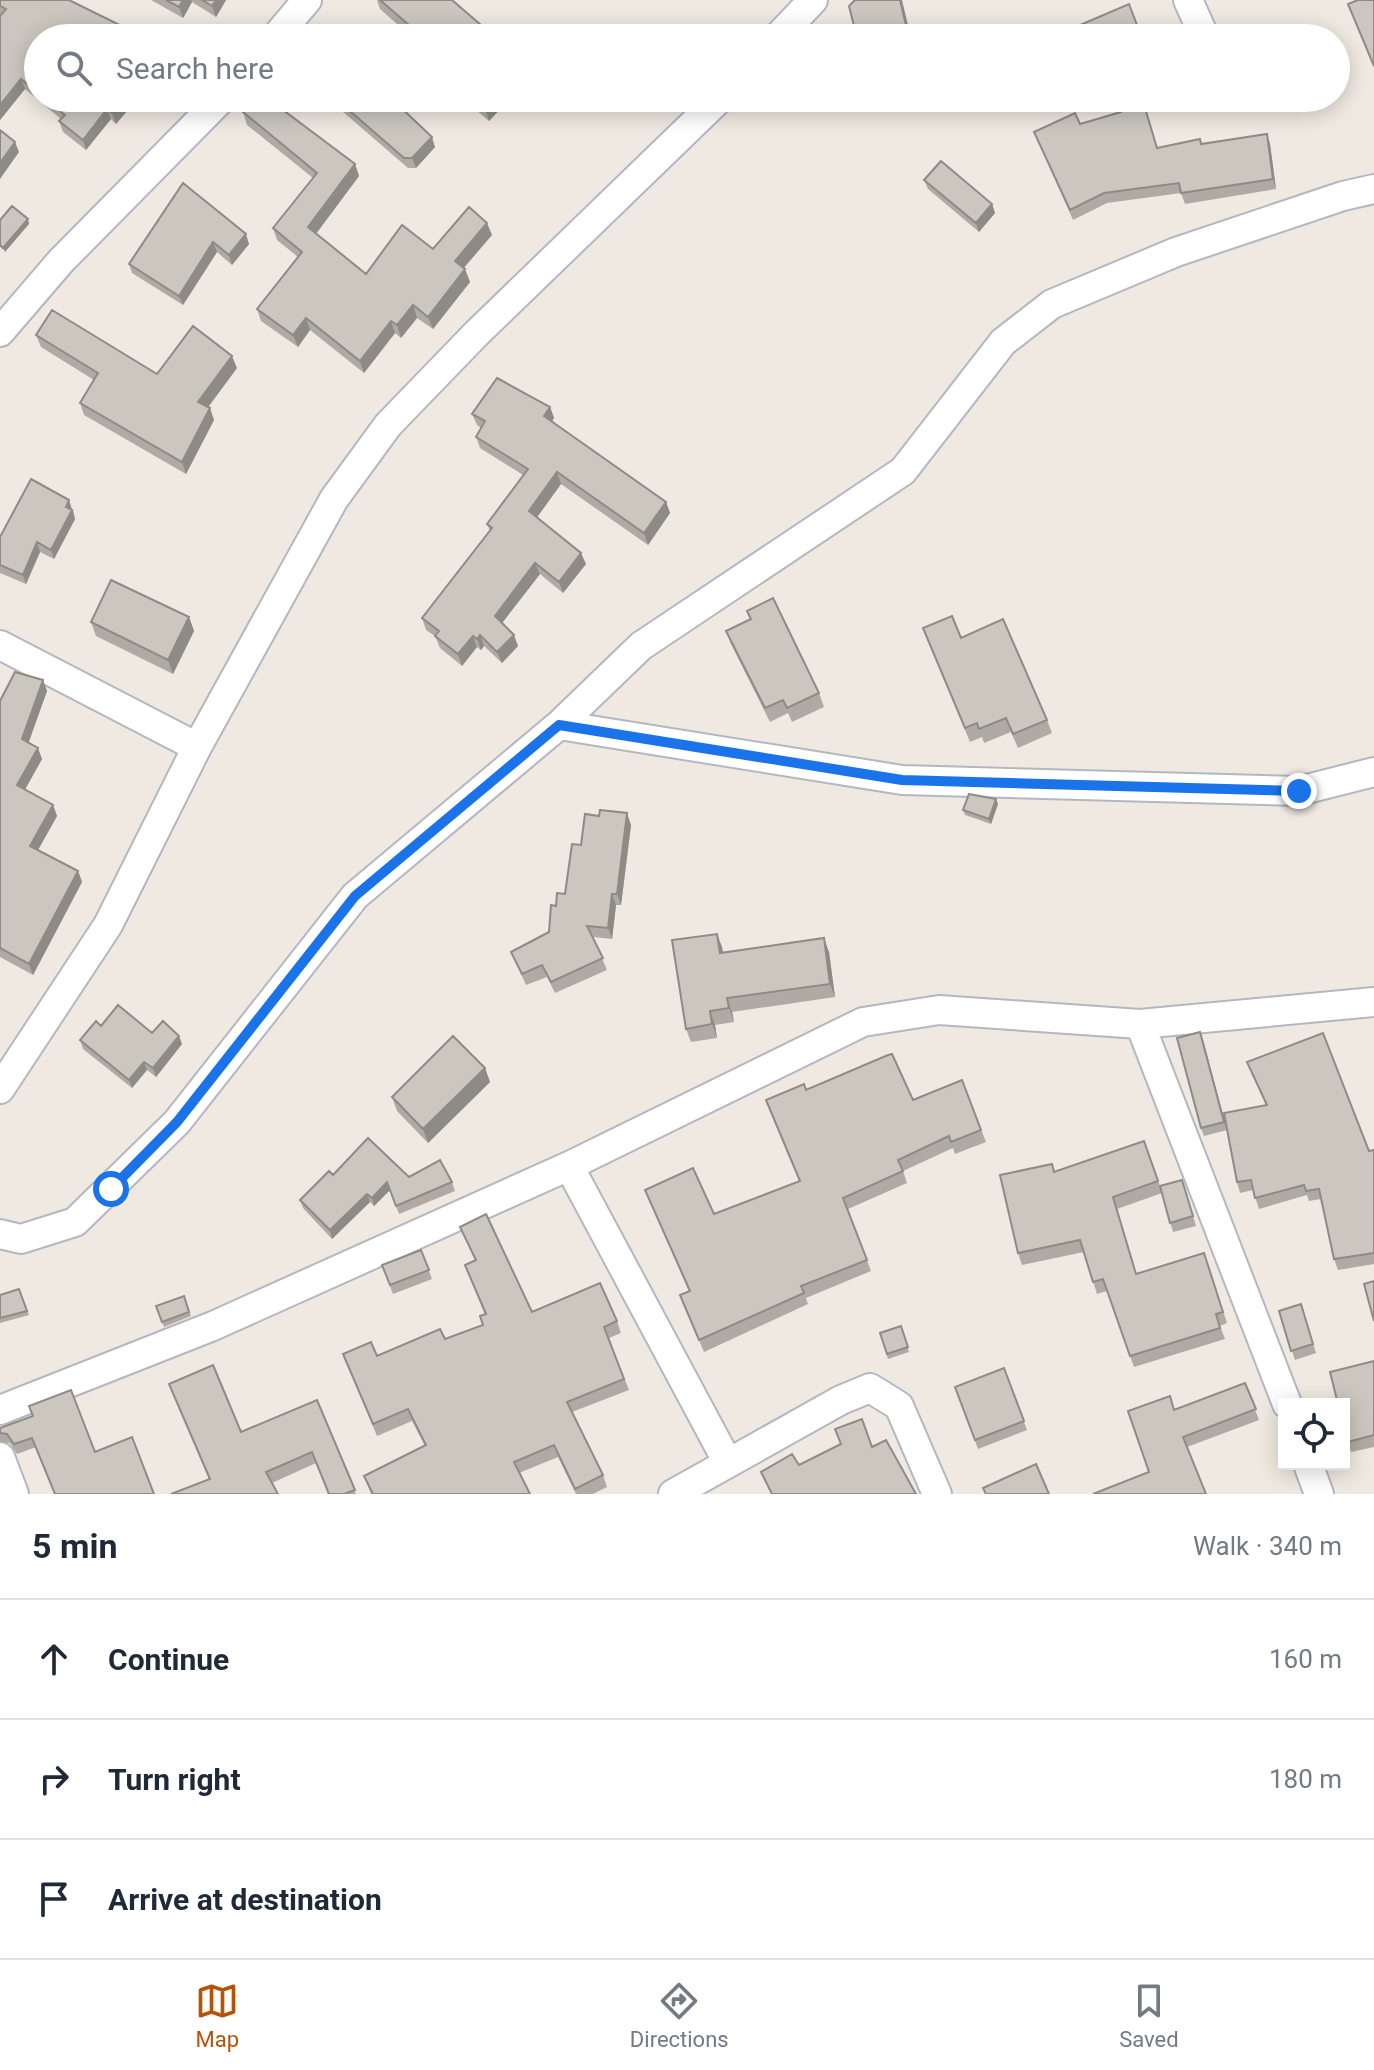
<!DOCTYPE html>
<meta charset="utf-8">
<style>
body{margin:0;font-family:Roboto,sans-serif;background:#f2f2f3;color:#1f2937}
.controls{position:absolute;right:24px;bottom:24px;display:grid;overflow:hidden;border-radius:0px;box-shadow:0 4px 20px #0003}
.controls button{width:72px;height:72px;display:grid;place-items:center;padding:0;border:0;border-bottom:2px solid #e0e1e3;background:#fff;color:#1f2937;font:40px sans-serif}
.stop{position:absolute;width:24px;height:24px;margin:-18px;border:6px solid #1a73e8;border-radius:50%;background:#fff}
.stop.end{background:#1a73e8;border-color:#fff;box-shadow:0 2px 8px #0008}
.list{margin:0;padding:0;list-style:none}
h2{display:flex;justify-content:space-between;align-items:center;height:104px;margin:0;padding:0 32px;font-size:34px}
h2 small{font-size:26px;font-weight:400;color:#747a83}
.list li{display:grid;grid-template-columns:52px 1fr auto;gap:24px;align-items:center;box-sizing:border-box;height:120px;padding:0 32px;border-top:2px solid #e0e1e3}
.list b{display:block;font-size:30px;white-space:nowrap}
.list em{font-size:26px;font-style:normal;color:#747a83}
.icon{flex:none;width:44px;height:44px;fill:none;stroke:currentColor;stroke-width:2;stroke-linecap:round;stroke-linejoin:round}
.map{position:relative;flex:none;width:1374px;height:1494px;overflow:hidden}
.search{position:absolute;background:#fff;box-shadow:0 4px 20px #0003;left:24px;right:24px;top:24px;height:88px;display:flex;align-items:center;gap:20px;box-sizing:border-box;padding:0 28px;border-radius:44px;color:#747a83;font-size:30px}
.sheet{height:464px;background:#fff}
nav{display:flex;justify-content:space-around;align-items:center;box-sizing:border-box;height:112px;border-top:2px solid #e0e1e3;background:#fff;font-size:22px;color:#747a83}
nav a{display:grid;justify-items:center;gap:4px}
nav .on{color:#b45309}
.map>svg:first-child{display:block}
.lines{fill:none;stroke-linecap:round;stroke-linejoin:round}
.minor-casing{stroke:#b4b7c1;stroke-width:32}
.minor{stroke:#fff;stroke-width:28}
.wall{fill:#afaba4}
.shaded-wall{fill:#8e8b86}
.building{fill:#cbc7bf;stroke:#8e8b86;stroke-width:2}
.route{stroke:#1a73e8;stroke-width:10}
</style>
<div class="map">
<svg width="1374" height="1494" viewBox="0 0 1374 1494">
<rect width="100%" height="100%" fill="#efe9e1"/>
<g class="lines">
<g class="minor-casing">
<path id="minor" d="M 1188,0 L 1205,38
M 275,38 L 307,0
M 777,38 L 813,0
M 0,332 L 61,261 L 222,98
M 0,645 L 197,747
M 559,725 L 902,780 L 1299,791 L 1374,772
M 1140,1024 L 1287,1404
M 0,1089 L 108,925 L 197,747 L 334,499 L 388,425 L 476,334 L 720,98
M 569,1166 L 728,1463
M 0,1234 L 21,1239 L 75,1222 L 177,1122 L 355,896 L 559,725 L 641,646 L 903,471 L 1003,342 L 1052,304 L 1176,252 L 1343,196 L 1374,189
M 0,1410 L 213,1326 L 569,1166 L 863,1022 L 939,1010 L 1140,1024 L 1374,1002
M 0,1457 L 14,1494
M 1308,1464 L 1319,1494
M 673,1494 L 841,1400 L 870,1388 L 899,1406 L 937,1494"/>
</g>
<use href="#minor" class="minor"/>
</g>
<path class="wall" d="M 0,0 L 146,38 L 38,38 L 38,98 L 138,98 L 116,124 L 111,119 L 86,150 L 63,132 L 59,121 L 61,119 L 25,89 L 0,120 L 0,16 L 1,15 L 0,14 Z
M 151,0 L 226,0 L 216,17 L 192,2 L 183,18 Z
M 377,0 L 452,0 L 496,38 L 413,38 L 380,9 Z
M 327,98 L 380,98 L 435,147 L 416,168 L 408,168 Z
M 466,98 L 506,98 L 507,102 L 489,121 L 468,103 Z
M 243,112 L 355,164 L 359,176 L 316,234 L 366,274 L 433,249 L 492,235 L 464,268 L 470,282 L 433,329 L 417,318 L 401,338 L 395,333 L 364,373 L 310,330 L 298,347 L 261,321 L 257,309 L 298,257 L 277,240 L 273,228 L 313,178 L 247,125 Z
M 1080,124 L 1157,148 L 1200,139 L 1201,144 L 1267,134 L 1270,144 L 1276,189 L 1185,204 L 1181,193 L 1107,203 L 1073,220 L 1034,132 Z
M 924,180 L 992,204 L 995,213 L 979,232 L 928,189 Z
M 183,183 L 249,244 L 232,265 L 217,252 L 183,305 L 132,273 L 129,264 Z
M 36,335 L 157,374 L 237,368 L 208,407 L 214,420 L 186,474 L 84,415 L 80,403 L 94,380 L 41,347 Z
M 550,407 L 554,418 L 552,421 L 666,502 L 670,513 L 648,545 L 561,484 L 537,517 L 586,564 L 563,593 L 540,574 L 502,623 L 518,646 L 502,663 L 484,646 L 481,650 L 477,647 L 462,666 L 440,648 L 435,636 L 426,630 L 422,618 L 490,531 L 487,524 L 523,475 L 480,448 L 476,437 L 481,428 L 477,425 L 472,414 Z
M 73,509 L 75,519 L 54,559 L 40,552 L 26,584 L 0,573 L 0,537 Z
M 189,617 L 194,631 L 173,674 L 96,636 L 91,622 Z
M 750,619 L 819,693 L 824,707 L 792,722 L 788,713 L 770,722 L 731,644 L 726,631 Z
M 923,628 L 961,638 L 1047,720 L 1052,733 L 1018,748 L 1011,732 L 984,743 L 982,737 L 970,742 Z
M 43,680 L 47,691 L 28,743 L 42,759 L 25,790 L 53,805 L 57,816 L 38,850 L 78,871 L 82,882 L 33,975 L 0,957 L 0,701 Z
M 998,804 L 991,824 L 965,815 L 963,810 Z
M 631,825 L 621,905 L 616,905 L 612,939 L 593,937 L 607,970 L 555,993 L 547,977 L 526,985 L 511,952 L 549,932 L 556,906 L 565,894 L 581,845 Z
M 717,934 L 723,952 L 829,952 L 835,997 L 732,1012 L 734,1022 L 715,1025 L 717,1038 L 691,1042 L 686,1029 Z
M 101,1026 L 152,1033 L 182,1044 L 156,1077 L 147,1070 L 132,1088 L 83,1049 L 80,1040 Z
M 1203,1040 L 1227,1130 L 1204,1136 L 1201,1128 Z
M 1247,1062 L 1369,1151 L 1374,1150 L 1374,1264 L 1338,1270 L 1334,1259 L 1321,1199 L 1309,1201 L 1307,1195 L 1259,1209 L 1253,1190 L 1240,1193 L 1237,1182 L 1266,1105 Z
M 485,1068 L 490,1082 L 428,1143 L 397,1111 L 392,1097 Z
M 962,1080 L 986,1142 L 955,1154 L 953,1148 L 903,1171 L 907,1183 L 848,1209 L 871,1271 L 806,1298 L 808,1304 L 704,1352 L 680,1295 L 689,1291 L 645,1190 L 714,1214 L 799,1181 L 806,1090 L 913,1100 Z
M 1144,1141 L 1160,1186 L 1182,1180 L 1196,1226 L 1173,1232 L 1162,1193 L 1117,1209 L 1136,1274 L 1208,1264 L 1227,1323 L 1220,1326 L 1225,1339 L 1134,1367 L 1107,1291 L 1097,1294 L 1084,1252 L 1022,1265 L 1018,1253 L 1055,1172 Z
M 333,1175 L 409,1177 L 452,1182 L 455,1191 L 399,1214 L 390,1190 L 374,1206 L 370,1202 L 332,1239 L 303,1208 L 300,1200 Z
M 460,1227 L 532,1312 L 617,1321 L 621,1333 L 609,1338 L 629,1390 L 572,1412 L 603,1475 L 607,1487 L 593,1494 L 576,1494 L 558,1457 L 519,1473 L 530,1494 L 371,1494 L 364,1476 L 425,1446 L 412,1421 L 377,1436 L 343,1354 L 377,1356 L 445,1339 L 483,1325 L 485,1314 L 465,1265 L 475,1260 Z
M 421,1250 L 432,1279 L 393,1294 L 382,1265 Z
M 19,1289 L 29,1315 L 0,1323 L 0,1295 Z
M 184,1296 L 191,1316 L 164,1327 L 156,1306 Z
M 1279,1311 L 1304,1313 L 1316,1353 L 1295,1360 Z
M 901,1326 L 909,1352 L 888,1359 L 880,1333 Z
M 1374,1361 L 1374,1447 L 1351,1452 L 1348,1442 Z
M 1004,1368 L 1027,1430 L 978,1449 L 955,1387 Z
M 1245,1383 L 1259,1420 L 1187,1447 L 1149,1472 L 1175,1410 Z
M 169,1384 L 241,1432 L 317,1400 L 356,1494 L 328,1494 L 316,1463 L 272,1483 L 209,1479 Z
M 0,1428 L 95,1452 L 154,1494 L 36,1447 L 17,1454 L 10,1443 L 0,1442 Z"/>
<path class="shaded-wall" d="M 183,0 L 191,0 L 192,2 L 183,18 L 179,7 Z
M 216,0 L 226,0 L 216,17 L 212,6 Z
M 900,0 L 902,0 L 911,38 L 909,38 Z
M 66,30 L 69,38 L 62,38 Z
M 21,79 L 25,89 L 0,120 L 0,105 Z
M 125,98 L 138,98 L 116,124 L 112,113 Z
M 499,98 L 506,98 L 507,102 L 489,121 L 486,111 Z
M 107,109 L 111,119 L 86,150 L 83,140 Z
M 1267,134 L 1270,144 L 1276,189 L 1273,179 Z
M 432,137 L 435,147 L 416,168 L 412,158 Z
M 15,142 L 19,152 L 0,179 L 0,163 Z
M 355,164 L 359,176 L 312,239 L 308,227 Z
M 992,204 L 995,213 L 979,232 L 976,223 Z
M 28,219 L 29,224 L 5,252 L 3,248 Z
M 487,223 L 492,235 L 459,273 L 455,261 Z
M 246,234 L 249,244 L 232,265 L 229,255 Z
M 213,242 L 217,252 L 183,305 L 179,296 Z
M 465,269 L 470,282 L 433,329 L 428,317 Z
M 413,305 L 417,318 L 401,338 L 397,325 Z
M 306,318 L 310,330 L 298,347 L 293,335 Z
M 391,321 L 395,333 L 364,373 L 360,361 Z
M 232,356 L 237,368 L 203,414 L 198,402 Z
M 550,407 L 554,418 L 548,428 L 544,416 Z
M 210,408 L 214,420 L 186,474 L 182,462 Z
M 557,472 L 561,484 L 533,523 L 529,511 Z
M 69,500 L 75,519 L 54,559 L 51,550 L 66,507 Z
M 666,502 L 670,513 L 648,545 L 644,533 Z
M 37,542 L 40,552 L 26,584 L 23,575 Z
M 581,553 L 586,564 L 563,593 L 559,582 Z
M 535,563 L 540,574 L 499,627 L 495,616 Z
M 189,617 L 194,631 L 173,674 L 168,660 Z
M 480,635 L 484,646 L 481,650 L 477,639 Z
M 514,635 L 518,646 L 502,663 L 497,652 Z
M 473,636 L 477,647 L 462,666 L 458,654 Z
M 43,680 L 47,691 L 26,750 L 22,739 Z
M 38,748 L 42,759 L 21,796 L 17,785 Z
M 996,799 L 998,804 L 991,824 L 989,819 Z
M 53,805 L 57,816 L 34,857 L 30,846 Z
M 627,813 L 631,825 L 621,905 L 617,894 Z
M 78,871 L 82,882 L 33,975 L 29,964 Z
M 612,894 L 616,905 L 612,939 L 608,928 Z
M 717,934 L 722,947 L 725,966 L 720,953 Z
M 824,938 L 829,952 L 835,997 L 830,984 Z
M 727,998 L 732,1012 L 734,1022 L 729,1008 Z
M 710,1011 L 715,1025 L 717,1038 L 712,1024 Z
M 1200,1032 L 1203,1040 L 1227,1130 L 1224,1122 Z
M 179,1036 L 182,1044 L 156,1077 L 153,1068 Z
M 144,1062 L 147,1070 L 132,1088 L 129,1080 Z
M 485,1068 L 490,1082 L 428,1143 L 423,1129 Z
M 387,1182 L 390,1190 L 374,1206 L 372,1198 Z
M 367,1194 L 370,1202 L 332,1239 L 330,1230 Z"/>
<path class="building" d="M 0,0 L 69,0 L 146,38 L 82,38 L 66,30 L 62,38 L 38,38 L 38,93 L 21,79 L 0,105 L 0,16 L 6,9 L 0,6 Z
M 166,0 L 183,0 L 179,7 Z
M 202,0 L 216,0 L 212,6 Z
M 380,0 L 452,0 L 496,38 L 424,38 Z
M 855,0 L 900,0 L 909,38 L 857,38 L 849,6 Z
M 1358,0 L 1374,0 L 1374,66 L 1348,4 Z
M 1129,4 L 1142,38 L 1085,38 L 1080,25 Z
M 44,98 L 88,99 L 125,98 L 112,113 L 107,109 L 83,140 L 59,121 L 65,115 Z
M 255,98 L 267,98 L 355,164 L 308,227 L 366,274 L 402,225 L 433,249 L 469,207 L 487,223 L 455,261 L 465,269 L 428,317 L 413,305 L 397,325 L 391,321 L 360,361 L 306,318 L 293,335 L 257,309 L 302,252 L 273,228 L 317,173 L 243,112 Z
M 335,98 L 380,98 L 391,108 L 396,103 L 432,137 L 412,158 L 404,158 Z
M 470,98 L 499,98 L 486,111 Z
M 1117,98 L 1142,98 L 1157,148 L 1200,139 L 1201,144 L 1267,134 L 1273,179 L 1181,193 L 1179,183 L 1104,193 L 1070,210 L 1034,132 L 1075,113 L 1080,124 L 1121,112 Z
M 0,130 L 15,142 L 0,163 Z
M 941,161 L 992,204 L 976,223 L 924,180 Z
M 183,183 L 246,234 L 229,255 L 213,242 L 179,296 L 129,264 Z
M 12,206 L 28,219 L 3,248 L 0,245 L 0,220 Z
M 52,310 L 157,374 L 193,326 L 232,356 L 198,402 L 210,408 L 182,462 L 80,403 L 98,373 L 36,335 Z
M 497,378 L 550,407 L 544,416 L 666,502 L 644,533 L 557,472 L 529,511 L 581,553 L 559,582 L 535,563 L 495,616 L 514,635 L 497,652 L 480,635 L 477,639 L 473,636 L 458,654 L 435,636 L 439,631 L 422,618 L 492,528 L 487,524 L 528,469 L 476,437 L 485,421 L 472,414 Z
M 31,479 L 69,500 L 66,507 L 72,510 L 51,550 L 37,542 L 23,575 L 0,565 L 0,537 Z
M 111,580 L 189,617 L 168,660 L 91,622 Z
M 773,598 L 819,693 L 787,708 L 783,700 L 765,708 L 726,631 L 751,619 L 747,611 Z
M 952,616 L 961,638 L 1003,619 L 1047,720 L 1013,734 L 1006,718 L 979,729 L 977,723 L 965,728 L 923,628 Z
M 15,672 L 43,680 L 22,739 L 38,748 L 17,785 L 53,805 L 30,846 L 78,871 L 29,964 L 0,948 L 0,701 Z
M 969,794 L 996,799 L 989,819 L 963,810 Z
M 600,810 L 627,813 L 617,894 L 612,894 L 608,928 L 587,926 L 603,958 L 551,982 L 542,965 L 522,974 L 511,952 L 549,932 L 551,905 L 556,906 L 557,893 L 565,894 L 572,844 L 581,845 L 585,814 L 599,816 Z
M 717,934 L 720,953 L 824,938 L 830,984 L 727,998 L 729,1008 L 710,1011 L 712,1024 L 686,1029 L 672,940 Z
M 118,1005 L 152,1033 L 163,1021 L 179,1036 L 153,1068 L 144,1062 L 129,1080 L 80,1040 L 96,1021 L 101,1026 Z
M 1200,1032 L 1224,1122 L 1201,1128 L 1177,1038 Z
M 1323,1033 L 1369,1151 L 1374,1150 L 1374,1253 L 1334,1259 L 1319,1189 L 1306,1191 L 1304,1185 L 1255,1198 L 1251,1180 L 1237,1182 L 1224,1113 L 1267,1105 L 1247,1062 Z
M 453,1036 L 485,1068 L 423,1129 L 392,1097 Z
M 892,1054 L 913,1100 L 962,1080 L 981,1130 L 951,1142 L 949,1136 L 898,1160 L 903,1171 L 843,1198 L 867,1260 L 801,1286 L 804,1293 L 699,1340 L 680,1295 L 690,1291 L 645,1190 L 693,1168 L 714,1214 L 800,1181 L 766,1100 L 804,1084 L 806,1090 L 888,1055 Z
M 368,1138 L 409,1177 L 440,1160 L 452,1182 L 396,1206 L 387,1182 L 372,1198 L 367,1194 L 330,1230 L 300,1200 L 329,1171 L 333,1175 Z
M 1144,1141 L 1158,1181 L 1113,1197 L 1136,1274 L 1204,1253 L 1223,1312 L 1216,1314 L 1220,1328 L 1130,1356 L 1103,1279 L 1093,1282 L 1080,1240 L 1018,1253 L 1000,1175 L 1052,1164 L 1054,1172 Z
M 1182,1180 L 1193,1216 L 1170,1223 L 1160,1186 Z
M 486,1214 L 532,1312 L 600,1283 L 617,1321 L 604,1327 L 624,1379 L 567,1402 L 603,1475 L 575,1489 L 554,1445 L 514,1462 L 530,1494 L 373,1494 L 364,1476 L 426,1445 L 408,1409 L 373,1424 L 343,1354 L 371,1342 L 377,1356 L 440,1329 L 445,1339 L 483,1325 L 480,1316 L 486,1314 L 465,1265 L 476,1260 L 460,1227 Z
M 421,1250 L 429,1270 L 390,1285 L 382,1265 Z
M 1374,1281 L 1374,1321 L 1364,1284 Z
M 19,1289 L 27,1311 L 0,1318 L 0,1295 Z
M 184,1296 L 189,1312 L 162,1322 L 156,1306 Z
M 1301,1304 L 1313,1344 L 1291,1351 L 1279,1311 Z
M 901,1326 L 908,1347 L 887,1354 L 880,1333 Z
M 1374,1361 L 1374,1435 L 1348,1442 L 1344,1428 L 1344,1404 L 1338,1404 L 1330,1372 Z
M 213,1365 L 241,1432 L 317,1400 L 355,1490 L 344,1494 L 329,1494 L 312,1452 L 266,1472 L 278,1494 L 171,1494 L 210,1479 L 169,1384 Z
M 1004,1368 L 1024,1421 L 975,1440 L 955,1387 Z
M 1245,1383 L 1256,1409 L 1183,1437 L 1206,1494 L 1093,1494 L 1149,1472 L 1128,1411 L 1170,1396 L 1174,1410 Z
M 71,1390 L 95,1452 L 132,1437 L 154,1494 L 55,1494 L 32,1438 L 14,1444 L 7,1434 L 0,1433 L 0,1428 L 33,1416 L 29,1406 Z
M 862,1419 L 872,1447 L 886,1440 L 916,1494 L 772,1494 L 761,1472 L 792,1454 L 799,1465 L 841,1444 L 835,1429 Z
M 1036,1464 L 1049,1494 L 986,1494 L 983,1488 Z"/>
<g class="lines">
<path class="route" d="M 111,1189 L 177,1122 L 355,896 L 559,725 L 902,780 L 1299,791"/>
</g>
</svg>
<div class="controls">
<button><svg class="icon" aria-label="locate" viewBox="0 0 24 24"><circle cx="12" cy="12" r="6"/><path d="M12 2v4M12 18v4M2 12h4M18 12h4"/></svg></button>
</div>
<div class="stop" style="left:111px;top:1189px"></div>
<div class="stop end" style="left:1299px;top:791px"></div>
<div class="search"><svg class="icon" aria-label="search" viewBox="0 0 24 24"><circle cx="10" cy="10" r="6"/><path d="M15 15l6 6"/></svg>Search here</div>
</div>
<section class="sheet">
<h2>5 min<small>Walk · 340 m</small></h2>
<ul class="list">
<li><svg class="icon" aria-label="ahead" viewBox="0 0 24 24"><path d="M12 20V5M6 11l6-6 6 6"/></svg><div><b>Continue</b></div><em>160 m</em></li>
<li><svg class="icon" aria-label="right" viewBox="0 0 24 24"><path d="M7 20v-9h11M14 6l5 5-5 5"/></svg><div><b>Turn right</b></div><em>180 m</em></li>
<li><svg class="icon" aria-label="arrive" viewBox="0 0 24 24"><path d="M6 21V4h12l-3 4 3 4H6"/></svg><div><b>Arrive at destination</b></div></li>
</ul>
</section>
<nav>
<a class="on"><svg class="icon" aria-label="map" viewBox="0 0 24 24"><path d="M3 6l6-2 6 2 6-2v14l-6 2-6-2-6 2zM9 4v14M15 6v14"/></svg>Map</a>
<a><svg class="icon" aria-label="directions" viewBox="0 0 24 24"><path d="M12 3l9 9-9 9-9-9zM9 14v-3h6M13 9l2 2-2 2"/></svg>Directions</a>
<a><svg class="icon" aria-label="saved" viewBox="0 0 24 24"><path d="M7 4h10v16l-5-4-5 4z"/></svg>Saved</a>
</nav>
